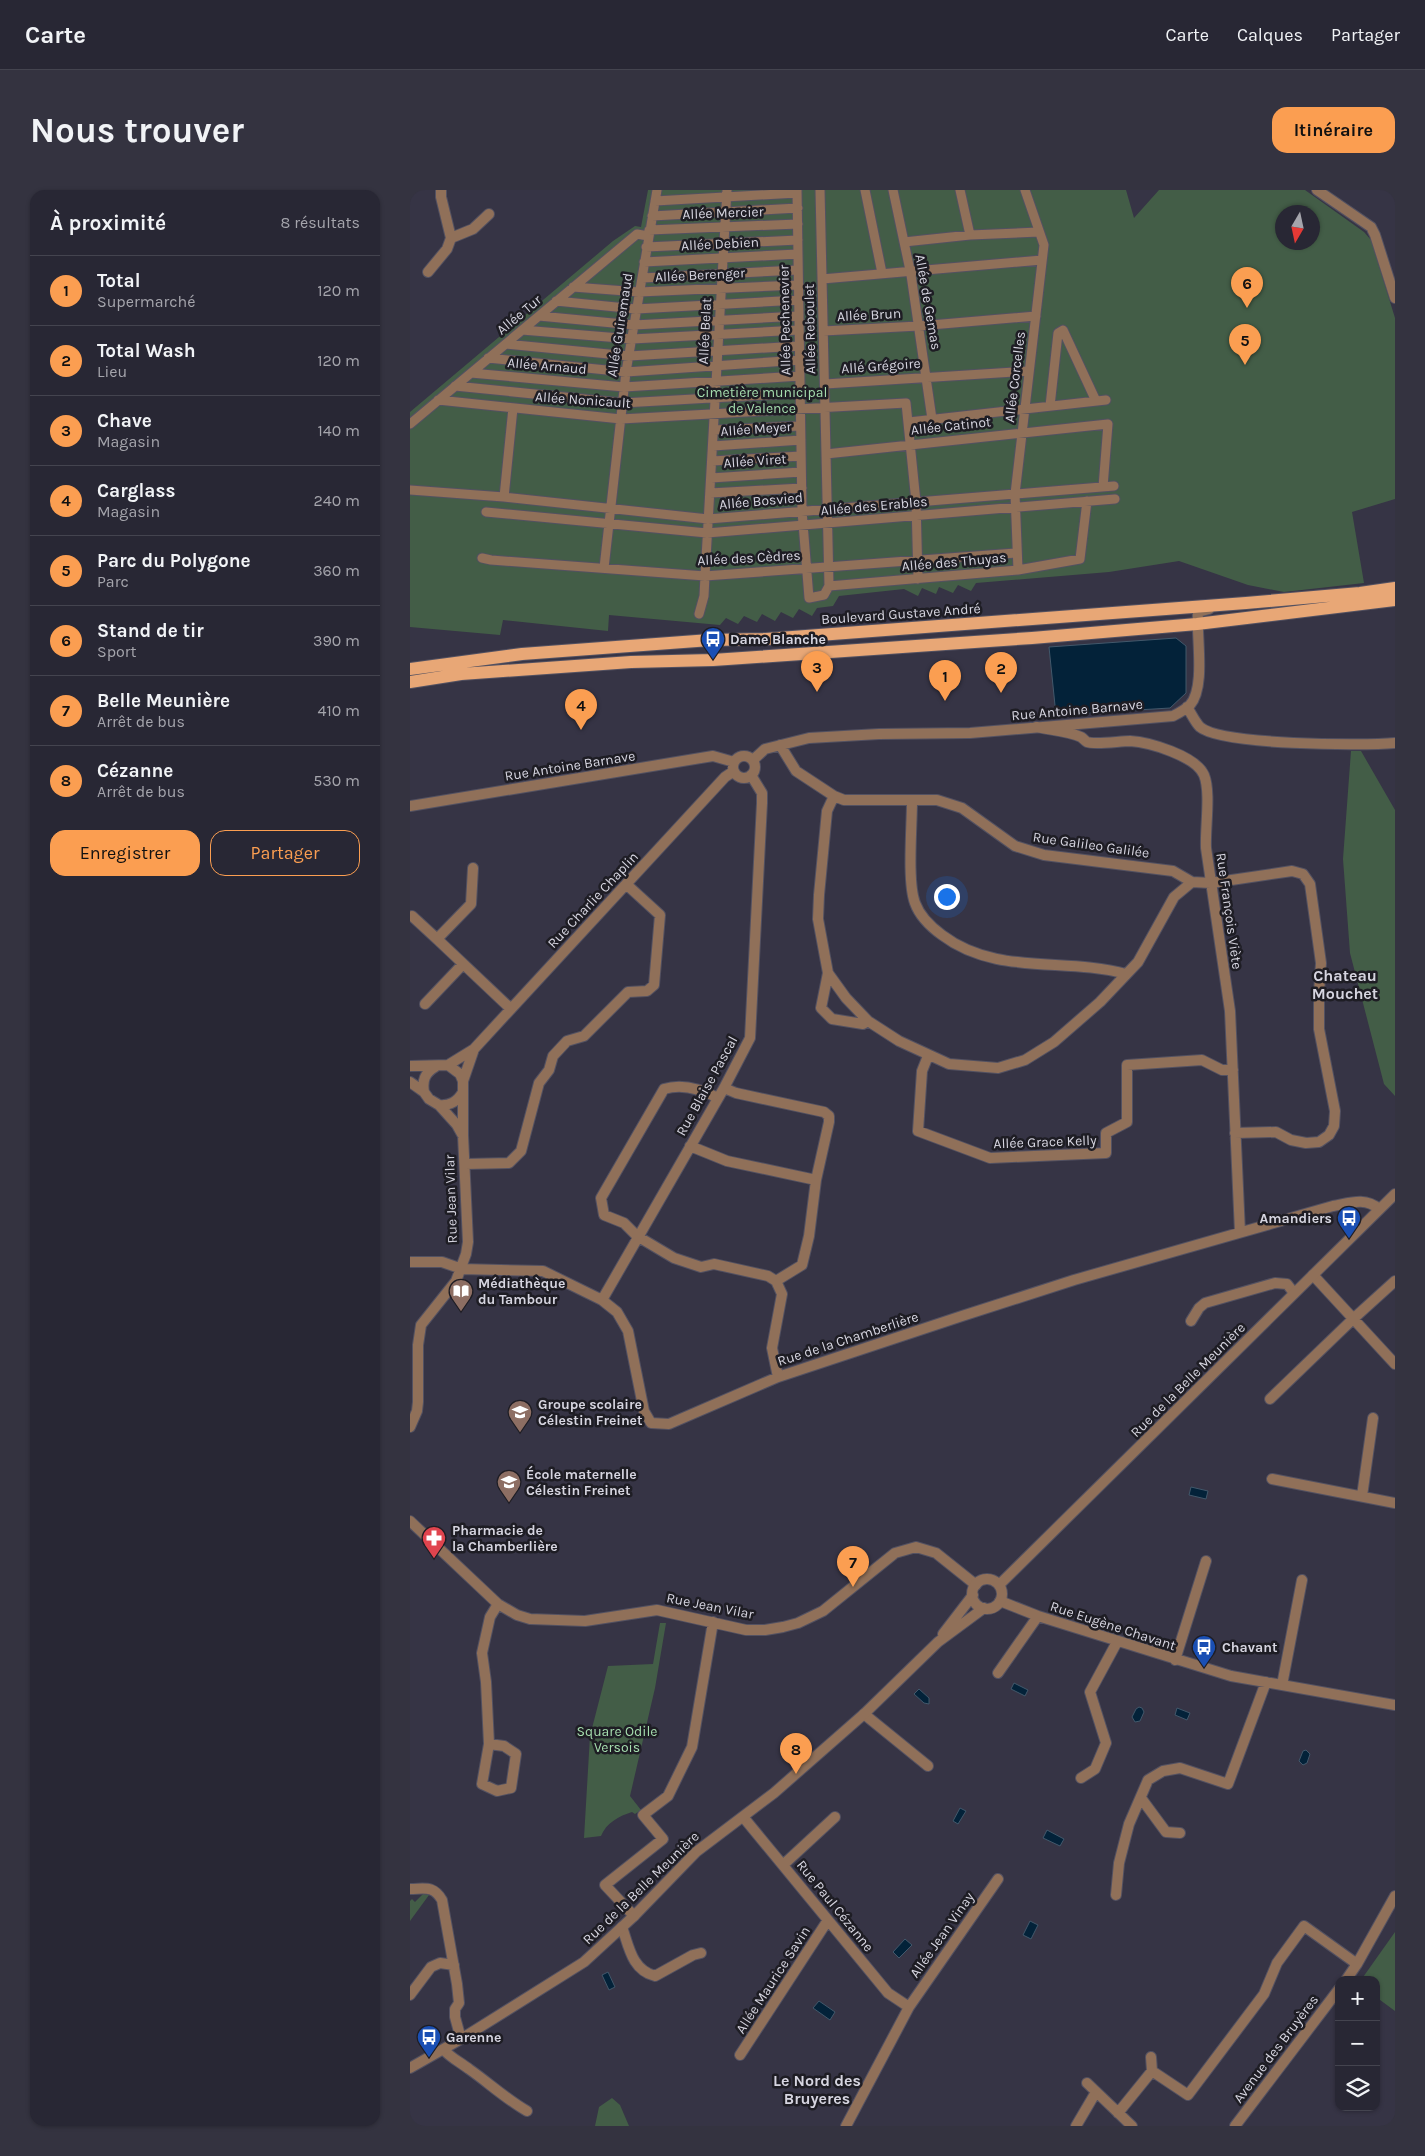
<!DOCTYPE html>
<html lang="fr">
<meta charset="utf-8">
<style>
body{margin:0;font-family:Karla,sans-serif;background:#343340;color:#f1f3f6}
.controls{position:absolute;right:15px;bottom:15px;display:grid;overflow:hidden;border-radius:10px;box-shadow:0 1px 4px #0004}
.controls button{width:45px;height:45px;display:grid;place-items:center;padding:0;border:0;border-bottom:1px solid #44444f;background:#282734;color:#f1f3f6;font:25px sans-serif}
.compass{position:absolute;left:865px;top:15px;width:45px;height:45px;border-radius:50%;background:#282734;box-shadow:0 1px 4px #0004;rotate:189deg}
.you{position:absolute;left:536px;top:706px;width:18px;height:18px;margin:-12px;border:4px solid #fff;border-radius:50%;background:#1a73e8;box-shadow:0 0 0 8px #1a73e833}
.badge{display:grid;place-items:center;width:32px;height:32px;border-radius:50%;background:#fb9e51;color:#111;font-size:16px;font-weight:700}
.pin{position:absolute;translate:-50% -41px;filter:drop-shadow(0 1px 2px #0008)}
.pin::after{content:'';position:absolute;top:26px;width:18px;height:15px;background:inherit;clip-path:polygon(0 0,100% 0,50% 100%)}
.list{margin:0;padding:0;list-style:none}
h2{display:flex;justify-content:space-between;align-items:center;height:65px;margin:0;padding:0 20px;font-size:21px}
h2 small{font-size:16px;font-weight:400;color:#a5a5ac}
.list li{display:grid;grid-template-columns:32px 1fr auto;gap:15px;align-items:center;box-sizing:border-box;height:70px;padding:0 20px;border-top:1px solid #44444f}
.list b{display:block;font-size:19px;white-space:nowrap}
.list p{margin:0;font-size:16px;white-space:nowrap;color:#a5a5ac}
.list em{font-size:16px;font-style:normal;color:#a5a5ac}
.actions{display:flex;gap:10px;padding:15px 20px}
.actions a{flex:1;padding:11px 0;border:1px solid #fb9e51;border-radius:15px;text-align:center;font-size:18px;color:#fb9e51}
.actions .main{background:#fb9e51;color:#111}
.icon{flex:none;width:28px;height:28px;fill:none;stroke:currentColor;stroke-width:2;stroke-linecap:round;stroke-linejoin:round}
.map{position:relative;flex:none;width:985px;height:1936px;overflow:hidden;border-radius:15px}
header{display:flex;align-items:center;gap:30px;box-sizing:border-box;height:70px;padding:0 25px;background:#282734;border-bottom:1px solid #44444f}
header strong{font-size:24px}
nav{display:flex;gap:28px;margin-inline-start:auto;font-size:18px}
.intro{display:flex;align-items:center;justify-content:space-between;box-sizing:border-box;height:120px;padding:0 30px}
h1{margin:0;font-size:35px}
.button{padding:12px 22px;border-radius:15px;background:#fb9e51;color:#111;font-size:18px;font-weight:700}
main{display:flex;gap:30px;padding:0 30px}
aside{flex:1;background:#282734;border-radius:15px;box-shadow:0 1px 4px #0004}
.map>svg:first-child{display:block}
.green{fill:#435d47;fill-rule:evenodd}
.water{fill:#032239;stroke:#42586b}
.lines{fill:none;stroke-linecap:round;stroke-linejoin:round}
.pedestrian-casing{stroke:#535161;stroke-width:11}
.minor-casing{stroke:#535161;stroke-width:12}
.tertiary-casing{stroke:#535161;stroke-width:12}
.primary-casing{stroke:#535161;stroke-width:14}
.pedestrian{stroke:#907059;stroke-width:9}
.minor{stroke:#907059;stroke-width:10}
.tertiary{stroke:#907059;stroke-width:10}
.primary{stroke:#e8a776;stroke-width:12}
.labels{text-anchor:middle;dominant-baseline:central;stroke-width:5;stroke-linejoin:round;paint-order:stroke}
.street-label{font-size:14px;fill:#d6d5e0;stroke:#1e1d24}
.park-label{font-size:14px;fill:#a6deaf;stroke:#1e1d24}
.poi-label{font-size:14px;font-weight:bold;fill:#d6d5e0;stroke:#1e1d24;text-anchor:start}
.quarter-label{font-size:16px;font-weight:bold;fill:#d6d5e0;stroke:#1e1d24}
</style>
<header>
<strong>Carte</strong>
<nav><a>Carte</a><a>Calques</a><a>Partager</a></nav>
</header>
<div class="intro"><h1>Nous trouver</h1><a class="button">Itinéraire</a></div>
<main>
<aside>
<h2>À proximité<small>8 résultats</small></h2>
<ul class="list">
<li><span class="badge">1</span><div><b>Total</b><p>Supermarché</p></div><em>120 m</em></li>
<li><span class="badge">2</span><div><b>Total Wash</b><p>Lieu</p></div><em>120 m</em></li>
<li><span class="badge">3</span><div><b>Chave</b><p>Magasin</p></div><em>140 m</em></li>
<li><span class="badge">4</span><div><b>Carglass</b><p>Magasin</p></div><em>240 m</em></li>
<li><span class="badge">5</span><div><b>Parc du Polygone</b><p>Parc</p></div><em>360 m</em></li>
<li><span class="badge">6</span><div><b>Stand de tir</b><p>Sport</p></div><em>390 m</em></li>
<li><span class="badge">7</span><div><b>Belle Meunière</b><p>Arrêt de bus</p></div><em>410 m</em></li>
<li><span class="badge">8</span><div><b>Cézanne</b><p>Arrêt de bus</p></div><em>530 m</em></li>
</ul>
<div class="actions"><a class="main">Enregistrer</a><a>Partager</a></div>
</aside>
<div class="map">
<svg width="985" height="1936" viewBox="0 0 985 1936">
<rect width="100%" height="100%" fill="#363445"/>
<path class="green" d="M 238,0 L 716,0 L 724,28 L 749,0 L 895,0 L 954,42 L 961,50 L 985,128 L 985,309 L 942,322 L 954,393 L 874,402 L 838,395 L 769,371 L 699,382 L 566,393 L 561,401 L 548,395 L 543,403 L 529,397 L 526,404 L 512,398 L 508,406 L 494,399 L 429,406 L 423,416 L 407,418 L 402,426 L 389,419 L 383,428 L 371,422 L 365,431 L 352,424 L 347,432 L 334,426 L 328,434 L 316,428 L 310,435 L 199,425 L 198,441 L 93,430 L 90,445 L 0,437 L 0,222 L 203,51 L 225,36 L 231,37 ZM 872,22 L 902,22 L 902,52 L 872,52 Z
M 941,561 L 951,561 L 985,620 L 985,906 L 974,894 L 940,763 L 933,669 Z
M 250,1433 L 256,1433 L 245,1498 L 220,1606 L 231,1620 L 225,1624 L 222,1622 C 209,1626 196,1633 191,1646 L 174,1648 L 180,1546 L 198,1476 L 243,1474 Z
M 13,1704 L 19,1705 L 0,1731 L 0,1711 L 2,1709 L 5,1712 Z
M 985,1742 L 985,1821 L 966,1807 L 966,1790 L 951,1790 Z
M 202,1908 L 210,1915 L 219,1936 L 185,1936 L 189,1917 Z"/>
<path class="water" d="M 766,448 L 776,456 L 776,503 L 760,518 L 646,525 L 639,457 Z
M 781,1297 L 798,1301 L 796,1309 L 779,1305 Z
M 604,1493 L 618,1500 L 615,1506 L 601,1499 Z
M 509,1499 L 519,1508 L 519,1514 L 514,1513 L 504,1504 Z
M 729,1517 L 732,1518 L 734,1522 L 730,1531 L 725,1532 L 722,1527 L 726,1519 Z
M 767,1518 L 780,1523 L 777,1530 L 765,1525 Z
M 896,1560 L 900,1564 L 897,1573 L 893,1575 L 889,1571 L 893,1561 Z
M 550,1618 L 556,1621 L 548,1634 L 543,1631 Z
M 637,1640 L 654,1649 L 650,1656 L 633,1648 Z
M 620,1731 L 628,1735 L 621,1749 L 613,1745 Z
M 495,1749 L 502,1755 L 489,1768 L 483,1762 Z
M 198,1782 L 205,1797 L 199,1800 L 192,1785 Z
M 409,1811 L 425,1822 L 420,1830 L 403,1818 Z"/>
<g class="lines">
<g class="pedestrian-casing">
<path id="pedestrian" d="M 387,0 L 392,321 L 399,408 L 414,405 L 419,396 L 410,0
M 455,0 L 472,83
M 483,0 L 501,85 L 522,229
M 550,0 L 560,45
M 245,11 L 387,3
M 242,26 L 388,18
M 239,40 L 388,34
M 494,52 L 560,45 L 629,42
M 236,57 L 388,50
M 234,72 L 388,64
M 232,88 L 388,80
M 412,89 L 632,70
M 163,97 L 229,102 L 389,95
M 146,111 L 226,119 L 389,110
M 129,126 L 224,135 L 389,126
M 112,140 L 222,149 L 389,140
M 413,141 L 509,136 L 626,126
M 96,154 L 219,166 L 389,156
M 78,168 L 216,182 L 390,170
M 61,183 L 214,197 L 390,186
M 415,194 L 619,181
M 45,196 L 213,213 L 390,203
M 28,210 L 211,229 L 496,213 L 506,312 L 508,389
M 640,216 L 648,143 L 653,140 L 686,211
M 499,232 L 696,210
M 0,234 L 227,44 L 238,46
M 304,240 L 390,236
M 303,256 L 391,250
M 416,264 L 698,234 L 693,297
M 302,271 L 391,266
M 301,288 L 391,282
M 0,300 L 94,307 L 298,329 L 704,296
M 300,303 L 392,298
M 94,307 L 103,218
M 76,322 L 297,343 L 705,309
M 72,368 L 81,370 L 295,386 L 606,363
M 194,378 L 216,182 L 247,0
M 608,380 L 605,304 L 634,55 L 615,0
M 419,396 L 608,380 L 670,369 L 677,311
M 289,424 L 294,406 L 295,386 L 317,0"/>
</g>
<g class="minor-casing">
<path id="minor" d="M 31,0 L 31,7 L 41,48
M 907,0 L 961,37 L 965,45 L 985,108
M 18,82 L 37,59 L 41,48 L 63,39 L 79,24
M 777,517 C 781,523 785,532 790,537 C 811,555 953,556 985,553
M 626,537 C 640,540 659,541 671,547 C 674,549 675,551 677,552 C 685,555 710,551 720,551 C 739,552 786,566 794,585 C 801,602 795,638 796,658 L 820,821 L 830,1042
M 370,555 L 386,581 L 424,606 L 434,610 L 527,610 L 552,618 L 605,656 L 634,665 L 763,681 L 782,692
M323 577a11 11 0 1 1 22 0a11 11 0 1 1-22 0Z
M 343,570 L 355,559 L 399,548 L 469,544 L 560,543 L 763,526 C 769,523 775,520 780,515 C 796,497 786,446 788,422 L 799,419
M 424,606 L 417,621 L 409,705 L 408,729 L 418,783 L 436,808 L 458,831 L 489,851 L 539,874 L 588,878 L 615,870 L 644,852 L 690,812 L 728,772 L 764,707 L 782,692 L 801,693 L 882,681 L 893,684 L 900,694 L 911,773 L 909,803 L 909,839 L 925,921 L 924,936 L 919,945 L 909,952 L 896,953 L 881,950 L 866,942 L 825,943
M 502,611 C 502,636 497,692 505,713 C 510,727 521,737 532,745 C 586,786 655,767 716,784
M 0,616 L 303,566 L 324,572
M 63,678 L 61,714 L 27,749 L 101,819
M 2,726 L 27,749
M 418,783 L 411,818 L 422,829 L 453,834 L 458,831
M 15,814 L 53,774
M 518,866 L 512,881 L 508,941 L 580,968 L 696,963 L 696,943 L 717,932 L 717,875 L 792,870 L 812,880 L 823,880
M 38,875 L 64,859 L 315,587 L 324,581
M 0,876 L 38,875 L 50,884 L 53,891 L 53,945 L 58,1052 L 56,1064 L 46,1091 L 11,1135 L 8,1155 L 8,1212 L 7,1221 L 0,1237
M 53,891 L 64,859
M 0,892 L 14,902 L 19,909 L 29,915 L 47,935 L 52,944
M 14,902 C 12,890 15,883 25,877
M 308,908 C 291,899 273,893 254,899 L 191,1008 L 194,1025 L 214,1033 L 227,1046 L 264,1068 L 291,1077 L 304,1074 L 358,1086 L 366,1091 L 372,1104 L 362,1158 L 368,1187
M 29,915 C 40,916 47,912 53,902
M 280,956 L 317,971 L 406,990 L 419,932 L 419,926 L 414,922 L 326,903 L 314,898
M 55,974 L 99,973 L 111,961 L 129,893 L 139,880 L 143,866 L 157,851 L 174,846 L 218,802 L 237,801 L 244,795 L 250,725 L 216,694
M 0,1072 L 32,1072 L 52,1079 L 133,1081 L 192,1110 L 207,1122 L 218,1141 L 234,1221 L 241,1233 L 259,1234 L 368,1187 L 552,1126 L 664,1090 L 923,1016 C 940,1013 955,1007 969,1019
M 903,1085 L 985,1174
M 366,1091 L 392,1075 L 399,1046 L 406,990
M 192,1110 L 314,898 L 340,848 L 352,613 L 352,603 L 341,585
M 781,1131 L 789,1118 L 795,1113 L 865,1093 L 877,1094 L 884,1103
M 860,1209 L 943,1129 L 985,1091
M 862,1289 L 985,1313
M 952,1306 L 963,1228
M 0,1331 L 88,1414 L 107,1425 L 120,1429 L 175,1431 L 247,1420 L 336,1440 L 355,1440 L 373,1437 L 388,1433 L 413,1421 L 485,1363 L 506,1357 L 526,1363 L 566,1395
M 590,1411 L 628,1426 L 821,1486 L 985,1515
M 765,1470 L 796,1371
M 588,1483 L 628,1426
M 872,1495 L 892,1390
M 454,1524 L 518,1576
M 79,1554 L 94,1556 L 106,1564 L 101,1598 L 87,1601 L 72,1594 L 79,1554 L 76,1492 L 72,1463 L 80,1427 L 88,1414
M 671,1588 L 685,1579 L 696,1553 L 680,1502 L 707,1452
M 731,1608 L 756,1642 L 770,1643
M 334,1628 L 478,1803 L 499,1817
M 373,1675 L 425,1627
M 0,1699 C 15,1699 23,1695 32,1710 L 47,1794 L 49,1813 L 45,1819 L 45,1827 L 51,1849
M 706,1705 L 709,1673 L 719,1634 L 738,1590 L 753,1581 L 770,1578 L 818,1594 L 856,1492
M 224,1726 L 195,1695 L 253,1649 L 233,1625 L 258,1606 L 282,1557 L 303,1432
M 212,1737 C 219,1757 222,1780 245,1786 L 283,1765 L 291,1763
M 936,1790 L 947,1774 L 985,1706
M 0,1805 L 21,1777 L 30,1773 L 44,1775
M 34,1860 C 41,1868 50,1872 59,1879 C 79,1893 96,1909 117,1921
M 330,1865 L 418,1730
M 741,1867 L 742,1881 L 778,1905 L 854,1804 L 867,1773 L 894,1736 L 947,1774
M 677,1893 L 722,1936
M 708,1923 L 742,1881
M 436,1936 L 499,1817 L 588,1689
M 666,1936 L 686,1902
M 825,1936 L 929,1799"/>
</g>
<g class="tertiary-casing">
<path id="tertiary" d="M562 1404a15 15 0 1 1 30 0a15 15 0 1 1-30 0Z
M 589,1395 L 985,1004
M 533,1444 L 563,1405
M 0,1878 L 51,1849 L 174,1772 L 224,1726 L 286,1662 L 364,1603 L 454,1524 L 528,1452 L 574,1418"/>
</g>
<g class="primary-casing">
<path id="primary" d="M 0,479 L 112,464 L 300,450 L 356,449 L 836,413 L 950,403 L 985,398
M 0,492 L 51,484 L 221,472 L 303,470 L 622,448 L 787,434 L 985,410"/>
</g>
<use href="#pedestrian" class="pedestrian"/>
<use href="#minor" class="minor"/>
<use href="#tertiary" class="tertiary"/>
<use href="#primary" class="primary"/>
</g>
<defs>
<g id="bus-pin" transform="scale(1.25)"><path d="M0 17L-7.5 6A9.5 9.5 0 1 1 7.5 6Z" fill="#1a4fb4" stroke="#1e1d24"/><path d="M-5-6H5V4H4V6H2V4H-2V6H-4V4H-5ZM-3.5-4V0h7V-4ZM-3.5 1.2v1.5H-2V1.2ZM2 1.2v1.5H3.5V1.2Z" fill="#fff"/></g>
<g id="library-pin" transform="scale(1.25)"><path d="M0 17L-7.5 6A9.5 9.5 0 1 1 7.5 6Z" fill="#8d6e63" stroke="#1e1d24"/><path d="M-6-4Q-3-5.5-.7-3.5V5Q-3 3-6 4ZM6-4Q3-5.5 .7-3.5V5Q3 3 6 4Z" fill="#fff"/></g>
<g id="school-pin" transform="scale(1.25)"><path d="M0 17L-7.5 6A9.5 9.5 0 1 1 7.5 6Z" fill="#8d6e63" stroke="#1e1d24"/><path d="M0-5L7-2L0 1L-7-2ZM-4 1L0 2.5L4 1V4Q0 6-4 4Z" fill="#fff"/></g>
<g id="pharmacy-pin" transform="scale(1.25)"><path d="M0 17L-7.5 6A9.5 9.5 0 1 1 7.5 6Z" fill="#e0444e" stroke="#1e1d24"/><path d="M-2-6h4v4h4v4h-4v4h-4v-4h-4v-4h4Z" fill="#fff"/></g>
</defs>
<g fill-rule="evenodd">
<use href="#bus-pin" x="303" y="449"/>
<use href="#bus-pin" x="939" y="1028"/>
<use href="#library-pin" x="51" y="1101"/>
<use href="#school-pin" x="110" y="1222"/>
<use href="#school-pin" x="99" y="1292"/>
<use href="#pharmacy-pin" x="24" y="1348"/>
<use href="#bus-pin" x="794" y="1457"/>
<use href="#bus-pin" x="19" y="1847"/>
</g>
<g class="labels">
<g class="street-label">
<text transform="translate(313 23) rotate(-2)">Allée Mercier</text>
<text transform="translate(310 54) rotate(-3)">Allée Debien</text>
<text transform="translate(290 85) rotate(-3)">Allée Berenger</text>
<text transform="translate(518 112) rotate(80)">Allée de Gemas</text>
<text transform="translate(109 125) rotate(-40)">Allée Tur</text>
<text transform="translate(459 125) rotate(-3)">Allée Brun</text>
<text transform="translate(375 130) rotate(-91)">Allée Pechenevier</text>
<text transform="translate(210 135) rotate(-81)">Allée Guiremaud</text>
<text transform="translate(400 139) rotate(-91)">Allée Reboulet</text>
<text transform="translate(295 141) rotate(-87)">Allée Belat</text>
<text transform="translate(137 176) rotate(5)">Allée Arnaud</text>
<text transform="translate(471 176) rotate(-4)">Allé Grégoire</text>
<text transform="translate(605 187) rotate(-83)">Allée Corcelles</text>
<text transform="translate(173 210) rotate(4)">Allée Nonicault</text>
<text transform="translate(541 236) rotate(-6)">Allée Catinot</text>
<text transform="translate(346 239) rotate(-4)">Allée Meyer</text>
<text transform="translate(345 271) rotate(-4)">Allée Viret</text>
<text transform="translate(351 311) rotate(-5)">Allée Bosvied</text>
<text transform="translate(464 316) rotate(-5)">Allée des Erables</text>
<text transform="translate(339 368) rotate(-3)">Allée des Cèdres</text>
<text transform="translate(544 372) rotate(-5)">Allée des Thuyas</text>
<text transform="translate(491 424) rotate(-4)">Boulevard Gustave André</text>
<text transform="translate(667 520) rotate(-5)">Rue Antoine Barnave</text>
<text transform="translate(160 576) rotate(-9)">Rue Antoine Barnave</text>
<text transform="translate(681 655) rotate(8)">Rue Galileo Galilée</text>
<text transform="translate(183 710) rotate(-47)">Rue Charlie Chaplin</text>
<text transform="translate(819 721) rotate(82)">Rue François Viète</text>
<text transform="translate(297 896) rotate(-61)">Rue Blaise Pascal</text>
<text transform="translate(635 952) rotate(-2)">Allée Grace Kelly</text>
<text transform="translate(41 1009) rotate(-92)">Rue Jean Vilar</text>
<text transform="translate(438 1149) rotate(-18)">Rue de la Chamberlière</text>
<text transform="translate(778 1190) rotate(-45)">Rue de la Belle Meunière</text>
<text transform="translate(300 1416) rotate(11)">Rue Jean Vilar</text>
<text transform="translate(703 1436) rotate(18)">Rue Eugène Chavant</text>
<text transform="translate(231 1698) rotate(-44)">Rue de la Belle Meunière</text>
<text transform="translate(425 1716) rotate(51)">Rue Paul Cézanne</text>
<text transform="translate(532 1745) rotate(-55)">Allée Jean Vinay</text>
<text transform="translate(363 1790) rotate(-57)">Allée Maurice Savin</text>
<text transform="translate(866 1859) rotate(-53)">Avenue des Bruyères</text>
</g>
<g class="park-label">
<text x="352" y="202">Cimetière municipal<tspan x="352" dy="16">de Valence</tspan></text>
<text x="207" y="1541">Square Odile<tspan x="207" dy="16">Versois</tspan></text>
</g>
<g class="poi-label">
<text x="320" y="449">Dame Blanche</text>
<text x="922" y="1028" text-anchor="end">Amandiers</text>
<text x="68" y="1093">Médiathèque<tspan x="68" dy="16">du Tambour</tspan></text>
<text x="128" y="1214">Groupe scolaire<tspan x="128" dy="16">Célestin Freinet</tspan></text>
<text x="116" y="1284">École maternelle<tspan x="116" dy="16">Célestin Freinet</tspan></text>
<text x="42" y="1340">Pharmacie de<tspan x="42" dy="16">la Chamberlière</tspan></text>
<text x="812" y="1457">Chavant</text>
<text x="36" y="1847">Garenne</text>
</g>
<g class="quarter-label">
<text x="935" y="785">Chateau<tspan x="935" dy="18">Mouchet</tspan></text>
<text x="407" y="1890">Le Nord des<tspan x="407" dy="18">Bruyeres</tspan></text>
</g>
</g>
</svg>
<div class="controls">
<button>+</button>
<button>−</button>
<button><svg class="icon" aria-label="layers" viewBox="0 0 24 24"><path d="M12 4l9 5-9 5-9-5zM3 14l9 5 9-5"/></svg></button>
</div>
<svg class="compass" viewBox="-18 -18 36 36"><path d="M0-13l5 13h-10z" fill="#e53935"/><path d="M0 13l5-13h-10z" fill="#a5a5ac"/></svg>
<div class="you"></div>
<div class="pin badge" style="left:535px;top:511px">1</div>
<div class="pin badge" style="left:591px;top:503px">2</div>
<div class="pin badge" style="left:407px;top:502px">3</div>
<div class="pin badge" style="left:171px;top:540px">4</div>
<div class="pin badge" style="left:835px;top:175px">5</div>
<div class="pin badge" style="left:837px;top:118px">6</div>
<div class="pin badge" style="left:443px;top:1397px">7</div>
<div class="pin badge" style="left:386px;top:1584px">8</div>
</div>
</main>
